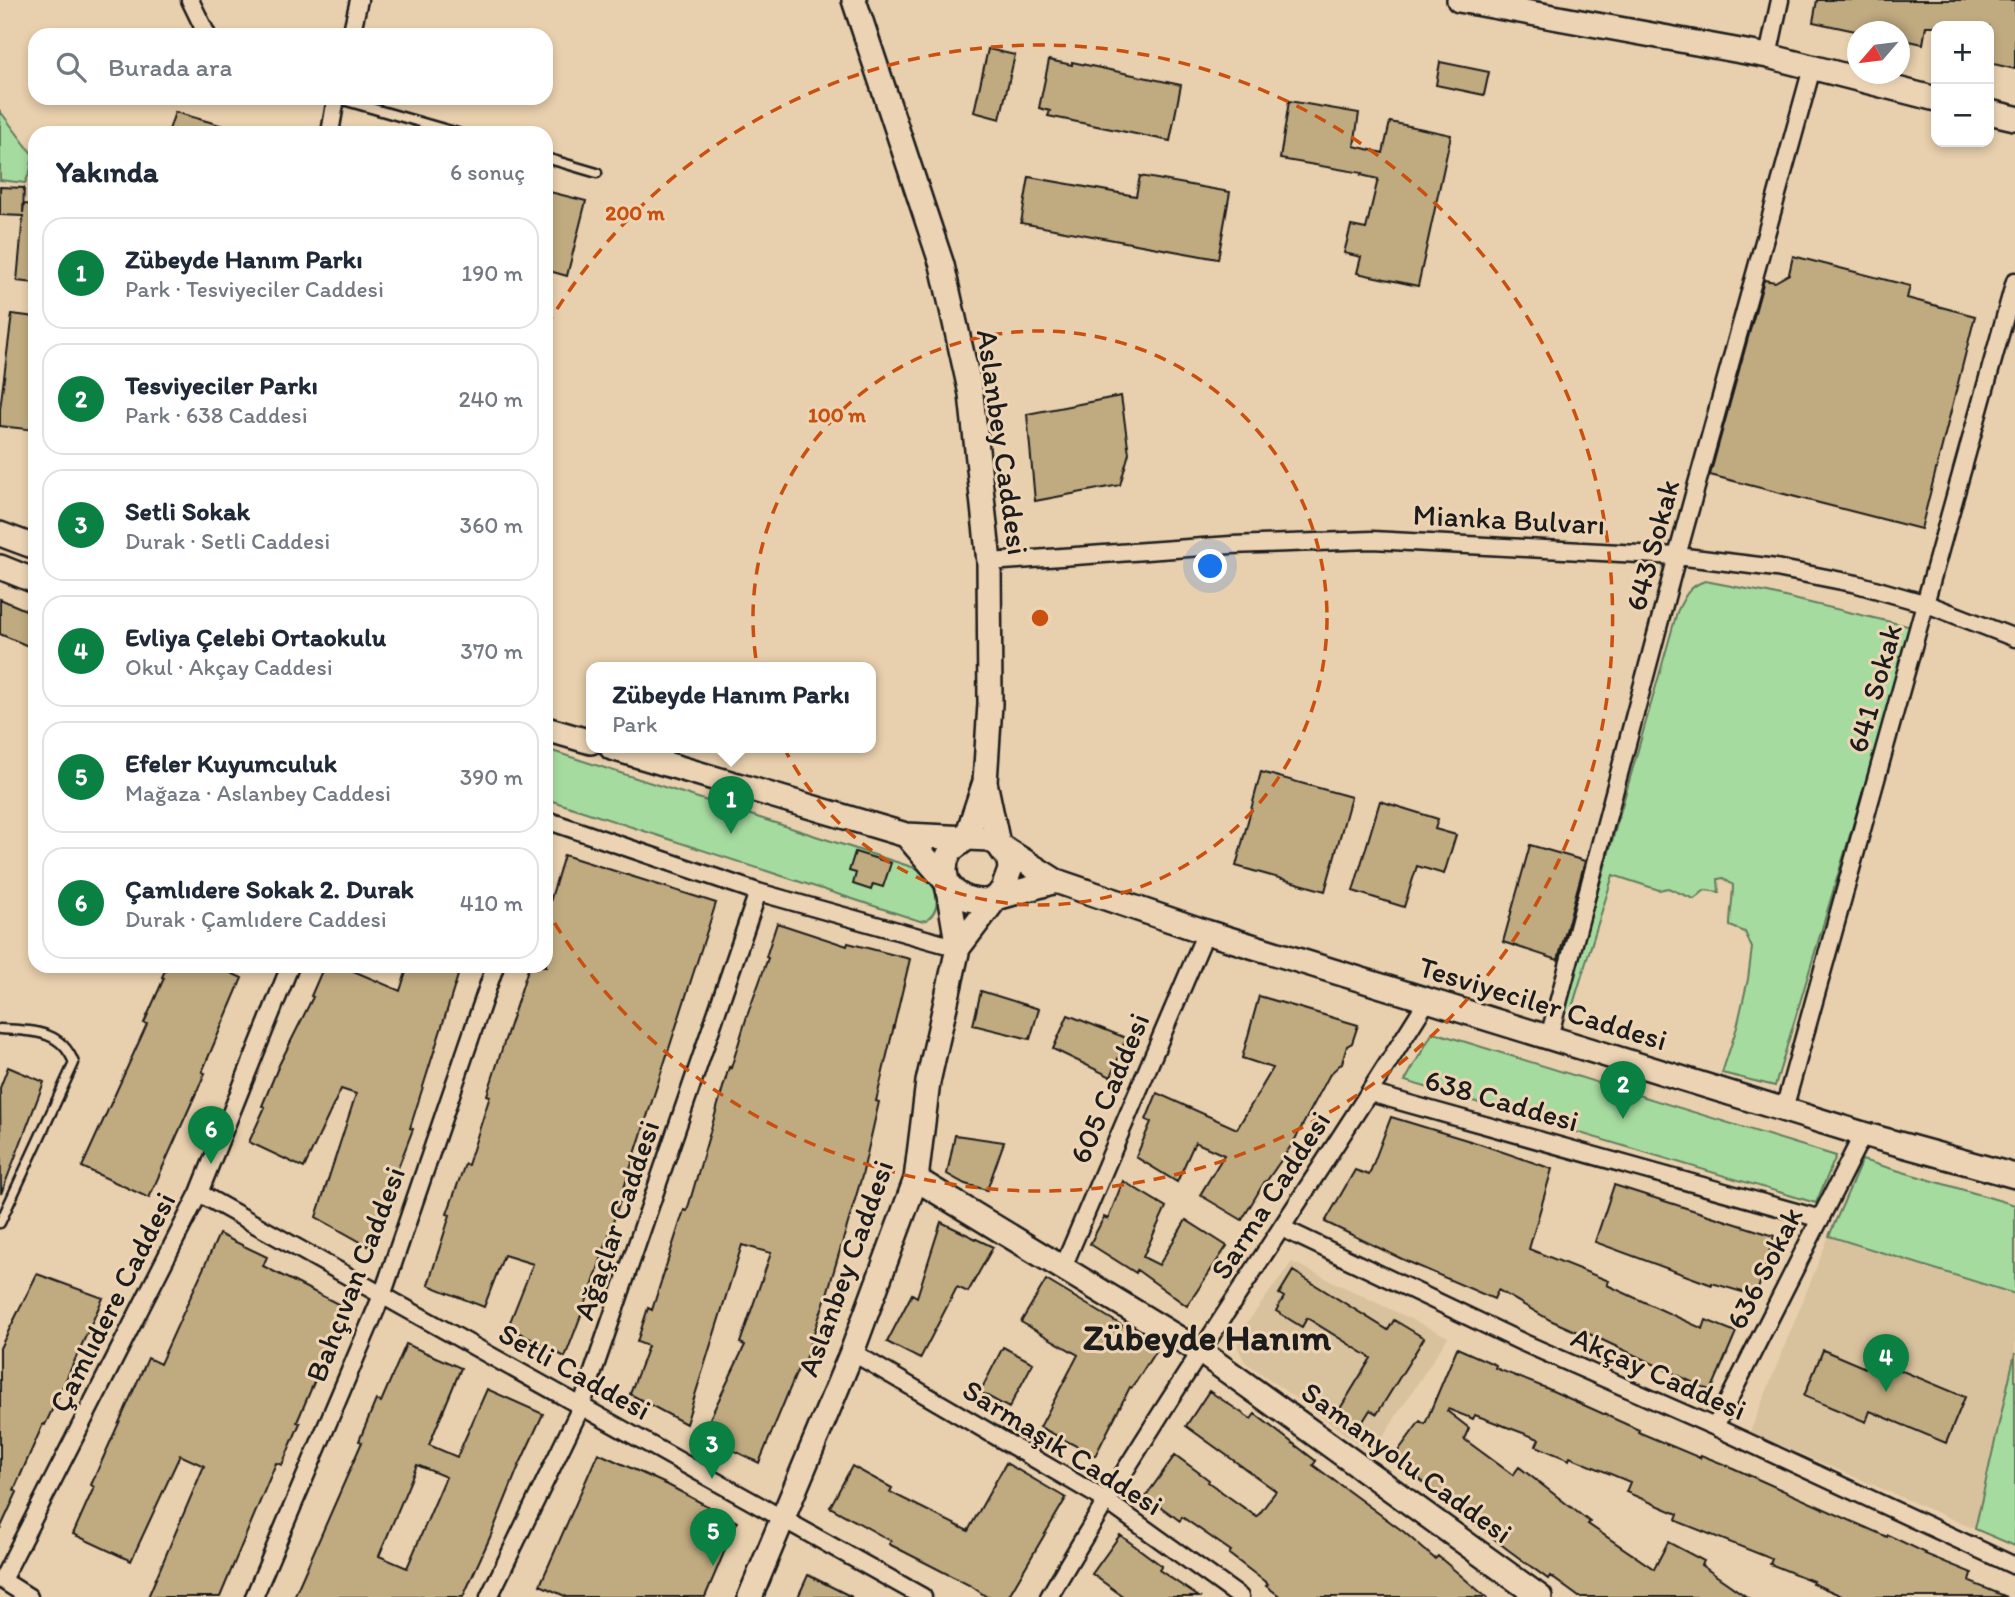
<!DOCTYPE html>
<html lang="tr">
<meta charset="utf-8">
<style>
body{margin:0;font-family:Itim,sans-serif;background:#f2f2f3;color:#1f2937}
.controls{position:absolute;right:21px;top:21px;display:grid;overflow:hidden;border-radius:14px;box-shadow:0 4px 10px #0003}
.controls button{width:63px;height:63px;display:grid;place-items:center;padding:0;border:0;border-bottom:2px solid #e0e1e3;background:#fff;color:#1f2937;font:35px sans-serif}
.compass{position:absolute;left:1847px;top:21px;width:63px;height:63px;border-radius:50%;background:#fff;box-shadow:0 4px 10px #0003;rotate:242deg}
.you{position:absolute;left:1211px;top:567px;width:24px;height:24px;margin:-18px;border:5px solid #fff;border-radius:50%;background:#1a73e8;box-shadow:0 0 0 10px #1a73e833}
.badge{display:grid;place-items:center;width:46px;height:46px;border-radius:50%;background:#0b8043;color:#fff;font-size:23px;font-weight:700}
.pin{position:absolute;translate:-50% -58px;filter:drop-shadow(0 2px 4px #0008)}
.pin::after{content:'';position:absolute;top:37px;width:24px;height:21px;background:inherit;clip-path:polygon(0 0,100% 0,50% 100%)}
.popup{position:absolute;left:586px;top:662px;width:290px;height:91px;box-sizing:border-box;display:grid;place-content:center;border-radius:14px;background:#fff;filter:drop-shadow(0 2px 5px #0005);font-size:23px;white-space:nowrap;color:#747a83}
.popup b{font-size:26px;color:#1f2937}
.popup::after{content:'';position:absolute;left:50%;top:100%;margin-left:-14px;border:14px solid transparent;border-top-color:#fff}
.list{margin:0;padding:0;list-style:none}
h2{display:flex;justify-content:space-between;align-items:center;height:91px;margin:0;padding:0 28px;font-size:30px}
h2 small{font-size:23px;font-weight:400;color:#747a83}
.list li{display:grid;grid-template-columns:46px 1fr auto;gap:21px;align-items:center;box-sizing:border-box;height:112px;margin:0 14px 14px;padding:0 14px;border:2px solid #e0e1e3;border-radius:21px}
.list b{display:block;font-size:26px;white-space:nowrap}
.list p{margin:0;font-size:23px;white-space:nowrap;color:#747a83}
.list em{font-size:23px;font-style:normal;color:#747a83}
.icon{flex:none;width:38px;height:38px;fill:none;stroke:currentColor;stroke-width:2;stroke-linecap:round;stroke-linejoin:round}
.map{position:relative;flex:none;width:2015px;height:1597px;overflow:hidden}
.search{position:absolute;background:#fff;box-shadow:0 4px 10px #0003;left:28px;top:28px;width:525px;height:77px;display:flex;align-items:center;gap:18px;box-sizing:border-box;padding:0 24px;border-radius:21px;color:#747a83;font-size:26px}
.panel{position:absolute;background:#fff;box-shadow:0 4px 10px #0003;left:28px;top:126px;width:525px;height:847px;border-radius:21px}
.map>svg:first-child{display:block}
.built{fill:#d8c19d}
.green{fill:#a6db9f;stroke:#617c5e;stroke-width:2}
.building{fill:#c0aa80;stroke:#1c1c1c;stroke-width:2;fill-rule:evenodd}
.lines{fill:none;stroke-linecap:round;stroke-linejoin:round}
.lane-casing{stroke:#1c1c1c;stroke-width:13}
.street-casing{stroke:#1c1c1c;stroke-width:21}
.secondary-casing{stroke:#1c1c1c;stroke-width:28}
.lane{stroke:#ebd3b4;stroke-width:8}
.street{stroke:#ebd3b4;stroke-width:16}
.secondary{stroke:#ebd3b4;stroke-width:23}
.ring{fill:none;stroke:#c9500e;stroke-width:3.5;stroke-dasharray:12 9}
.labels{text-anchor:middle;dominant-baseline:central;stroke-width:6;stroke-linejoin:round;paint-order:stroke}
.street-label{font-size:30px;fill:#1c1c1c;stroke:#ebd3b4}
.district-label{font-size:37px;font-weight:bold;fill:#1c1c1c;stroke:#ebd3b4}
.centre{fill:#c9500e;stroke:#ebd3b4;stroke-width:3.5}
.ring-label{font-size:21px;text-anchor:middle;font-weight:bold;fill:#c9500e;stroke:#ebd3b4;stroke-width:6;stroke-linejoin:round;paint-order:stroke}
</style>
<div class="map">
<svg width="2015" height="1597" viewBox="0 0 2015 1597">
<rect width="100%" height="100%" fill="#e8cfad"/>
<filter id="ink" filterUnits="userSpaceOnUse"><feTurbulence type="fractalNoise" baseFrequency=".0143" numOctaves="2"/><feDisplacementMap in="SourceGraphic" scale="14" xChannelSelector="R" yChannelSelector="G"/><feConvolveMatrix kernelMatrix="1 2 1 2 8 2 1 2 1" color-interpolation-filters="sRGB"/></filter>
<g filter="url(#ink)">
<path class="built" d="M 1829,1236 L 2015,1294 L 2015,1353 L 1975,1529 L 1750,1432 Z
M 1292,1262 L 1448,1337 L 1372,1453 L 1245,1362 L 1238,1348 L 1238,1335 Z"/>
<path class="green" d="M 0,111 L 33,155 L 30,172 L 25,183 L 0,180 Z
M 1705,581 L 1768,593 L 1912,627 L 1775,1086 L 1722,1073 L 1737,1027 L 1748,979 L 1752,948 L 1745,932 L 1730,926 C 1730,911 1733,899 1733,885 L 1723,878 L 1718,879 L 1719,892 L 1705,890 L 1694,899 L 1668,888 L 1659,890 L 1613,875 L 1570,1014 L 1564,1011 L 1677,612 C 1684,597 1689,586 1705,581 Z
M 546,749 L 918,869 C 934,881 946,905 927,920 L 920,921 L 546,799 Z
M 1433,1032 L 1836,1156 L 1816,1203 L 1405,1081 Z
M 1862,1160 L 2015,1205 L 2015,1294 L 1829,1236 Z
M 2015,1353 L 2015,1546 L 1975,1529 Z"/>
<path class="building" d="M 1817,0 L 2015,0 L 2015,69 L 1989,63 L 1989,26 L 1926,26 L 1923,44 L 1900,39 L 1900,32 L 1860,32 L 1813,22 Z
M 988,49 L 1015,55 L 1000,119 L 974,112 Z
M 1049,60 L 1072,65 L 1072,62 L 1181,85 L 1170,141 L 1048,116 L 1050,111 L 1039,108 Z
M 1440,62 L 1489,72 L 1484,95 L 1436,85 Z
M 1289,101 L 1359,113 L 1354,146 L 1383,153 L 1390,122 L 1451,135 L 1418,286 L 1357,273 L 1361,257 L 1344,253 L 1351,226 L 1366,229 L 1378,179 L 1361,175 L 1362,173 L 1280,159 Z
M 175,112 L 234,129 L 233,133 L 168,133 Z
M 1140,176 L 1230,192 L 1218,259 L 1021,223 L 1029,177 L 1136,196 Z
M 0,187 L 24,188 L 23,213 L 24,204 L 35,205 L 35,283 L 17,281 L 23,216 L 0,215 Z
M 546,191 L 586,201 L 567,276 L 546,270 Z
M 1793,256 L 1910,286 L 1907,298 L 1975,316 L 1921,529 L 1710,475 L 1764,280 L 1775,282 L 1789,274 Z
M 12,314 L 35,317 L 35,430 L 0,426 L 0,409 Z
M 1121,396 L 1129,453 L 1120,485 L 1035,501 L 1027,414 Z
M 0,599 L 35,614 L 35,649 L 0,634 Z
M 1261,772 L 1351,797 L 1325,891 L 1236,866 Z
M 1380,801 L 1438,819 L 1435,829 L 1456,835 L 1444,874 L 1417,866 L 1404,907 L 1353,891 Z
M 1530,845 L 1585,861 L 1558,960 L 1503,942 Z
M 855,852 L 891,863 L 883,887 L 873,884 L 871,890 L 853,884 L 856,873 L 849,871 Z
M 564,855 L 716,903 L 593,1284 L 565,1357 L 508,1327 L 533,1264 L 504,1255 L 484,1307 L 428,1285 L 450,1215 L 447,1214 L 465,1164 L 468,1165 L 490,1096 L 487,1095 L 529,966 L 546,966 L 546,915 Z
M 777,923 L 847,946 L 848,943 L 910,959 L 876,1101 L 879,1102 L 862,1176 L 827,1294 L 803,1365 L 800,1364 L 759,1463 L 702,1435 L 745,1345 L 740,1343 L 771,1253 L 742,1245 L 686,1424 L 630,1394 L 648,1346 L 637,1342 L 648,1308 L 652,1310 L 684,1210 L 687,1211 L 729,1067 L 731,1068 L 747,1016 L 768,958 L 766,957 Z
M 167,966 L 216,966 L 242,978 L 202,1072 L 205,1073 L 149,1198 L 82,1167 L 147,1024 L 144,1023 L 164,978 L 162,977 Z
M 324,966 L 342,966 L 400,991 L 408,966 L 451,966 L 460,969 L 410,1128 L 413,1129 L 368,1246 L 316,1217 L 356,1094 L 341,1089 L 304,1168 L 249,1142 L 265,1107 L 262,1106 L 279,1065 L 313,997 L 311,996 Z
M 981,991 L 1039,1009 L 1030,1039 L 973,1025 Z
M 1259,996 L 1358,1025 L 1352,1043 L 1347,1046 L 1342,1063 L 1330,1074 L 1293,1143 L 1266,1182 L 1265,1181 L 1242,1220 L 1200,1195 L 1224,1155 L 1195,1142 L 1177,1182 L 1136,1157 L 1151,1122 L 1146,1120 L 1157,1093 L 1237,1129 L 1273,1068 L 1242,1058 Z
M 1068,1015 L 1126,1038 L 1111,1077 L 1053,1049 Z
M 8,1067 L 44,1082 L 1,1194 L 0,1088 Z
M 1391,1117 L 1480,1144 L 1552,1169 L 1529,1249 L 1609,1281 L 1607,1285 L 1703,1329 L 1706,1320 L 1736,1332 L 1711,1391 L 1585,1332 L 1584,1335 L 1550,1320 L 1498,1290 L 1494,1299 L 1402,1259 L 1325,1222 L 1355,1170 L 1369,1175 Z
M 955,1135 L 1004,1142 L 987,1190 L 965,1184 L 947,1174 Z
M 1123,1181 L 1166,1207 L 1143,1257 L 1159,1265 L 1186,1220 L 1227,1246 L 1187,1306 L 1137,1270 L 1136,1273 L 1090,1244 L 1104,1217 L 1108,1219 Z
M 1614,1185 L 1774,1236 L 1756,1296 L 1712,1283 L 1712,1285 L 1595,1242 Z
M 941,1222 L 993,1247 L 968,1292 L 957,1287 L 920,1359 L 887,1342 L 912,1294 L 917,1297 Z
M 219,1234 L 267,1257 L 263,1266 L 346,1308 L 297,1422 L 300,1423 L 282,1465 L 276,1463 L 220,1597 L 148,1597 L 204,1466 L 180,1455 L 131,1561 L 73,1534 L 94,1487 L 91,1485 L 148,1358 L 160,1364 Z
M 1293,1271 L 1388,1330 L 1394,1320 L 1424,1338 L 1377,1414 L 1370,1410 L 1360,1426 L 1338,1412 L 1371,1358 L 1307,1318 L 1302,1327 L 1276,1311 L 1284,1297 L 1279,1294 Z
M 37,1274 L 103,1298 L 60,1393 L 45,1425 L 43,1424 L 14,1490 L 17,1492 L 0,1529 L 0,1348 Z
M 1046,1280 L 1158,1347 L 1132,1388 L 1130,1387 L 1095,1456 L 1040,1427 L 1078,1355 L 1021,1322 Z
M 406,1344 L 461,1368 L 429,1445 L 457,1457 L 487,1389 L 543,1414 L 518,1468 L 491,1535 L 463,1597 L 294,1597 L 362,1442 L 359,1441 L 376,1400 L 381,1402 ZM 417,1465 L 446,1477 L 407,1568 L 379,1556 Z
M 1003,1347 L 1033,1363 L 1009,1408 L 980,1392 Z
M 1457,1348 L 1496,1365 L 1495,1368 L 1546,1388 L 1639,1430 L 1638,1432 L 1700,1458 L 1701,1455 L 1733,1468 L 1887,1537 L 1888,1535 L 1926,1553 L 1925,1554 L 1972,1573 L 1970,1582 L 2007,1597 L 1844,1597 L 1812,1583 L 1813,1581 L 1770,1564 L 1772,1559 L 1679,1522 L 1676,1519 L 1678,1514 L 1626,1492 L 1630,1482 L 1570,1457 L 1569,1460 L 1536,1446 L 1539,1439 L 1475,1415 L 1473,1419 L 1448,1409 L 1447,1411 L 1469,1428 L 1464,1439 L 1513,1475 L 1519,1467 L 1590,1522 L 1588,1524 L 1654,1569 L 1668,1542 L 1704,1561 L 1701,1565 L 1747,1597 L 1579,1597 L 1550,1576 L 1548,1579 L 1507,1549 L 1393,1458 L 1420,1421 L 1425,1424 Z
M 1823,1350 L 1877,1373 L 1881,1362 L 1965,1397 L 1946,1443 L 1870,1411 L 1866,1422 L 1804,1396 Z
M 1209,1391 L 1251,1419 L 1255,1414 L 1316,1461 L 1313,1465 L 1404,1532 L 1435,1559 L 1438,1556 L 1486,1597 L 1281,1597 L 1266,1586 L 1268,1584 L 1229,1554 L 1231,1551 L 1182,1517 L 1180,1521 L 1146,1496 L 1175,1455 L 1209,1480 L 1208,1482 L 1257,1517 L 1276,1491 L 1186,1426 Z
M 598,1453 L 668,1485 L 737,1522 L 705,1597 L 567,1597 L 540,1585 Z
M 1006,1463 L 1066,1498 L 1008,1597 L 987,1597 L 971,1586 L 889,1544 L 891,1541 L 830,1507 L 852,1466 L 892,1488 L 890,1492 L 968,1531 Z
M 1120,1535 L 1162,1566 L 1159,1570 L 1199,1597 L 1124,1597 L 1092,1574 Z
M 808,1575 L 852,1597 L 798,1597 Z"/>
<g class="lines">
<g class="lane-casing">
<path id="lane" d="M 336,98 L 458,133
M 546,158 L 597,173
M 0,1029 C 31,1031 61,1029 74,1063 L 0,1223"/>
</g>
<g class="street-casing">
<path id="street" d="M 190,0 L 207,35
M 351,35 L 359,0
M 1768,56 L 1780,0
M 330,133 L 336,98
M 989,562 L 1231,545 L 1372,540 L 1677,556 L 1776,568 L 1857,584 L 1927,604 L 2015,638
M 546,820 L 758,892 L 958,948
M 1549,1037 L 1677,556 L 1812,68
M 1370,1093 L 1821,1219
M 1784,1109 L 2015,281
M 199,1193 L 923,1597
M 1282,1228 L 1524,1343 L 1715,1427 L 2015,1566
M 1063,1267 L 1206,932
M 852,1352 L 1105,1500 L 1240,1597
M 1715,1427 L 1863,1134
M 29,1597 L 2,1580 L 199,1193 L 290,966
M 254,1597 L 383,1293 L 495,966
M 489,1597 L 581,1407 L 758,892
M 1049,1597 C 1167,1393 1303,1201 1427,1001"/>
</g>
<g class="secondary-casing">
<path id="secondary" d="M 1459,0 L 1768,56 L 1936,99
M 1989,112 L 2015,118
M 0,534 L 35,547
M 0,567 L 35,581
M 546,729 L 591,742
M 612,748 L 906,835 L 989,839 L 1056,881 L 1206,932 L 1863,1134 L 2015,1176
M 906,835 L 955,892 C 965,899 973,901 986,901 L 1056,881
M 958,948 L 1003,889 L 1010,870 L 1009,860 L 998,844 L 985,782
M 916,1179 L 1201,1352 L 1540,1597
M 750,1597 L 852,1352 L 916,1179 L 928,1082 L 958,948 L 945,871 L 946,860 L 951,850 L 966,839 L 985,782 L 990,704 L 989,562 L 971,394 L 942,265 L 854,0"/>
</g>
<use href="#lane" class="lane"/>
<use href="#street" class="street"/>
<use href="#secondary" class="secondary"/>
</g>
</g>
<g class="ring">
<circle cx="1040" cy="618" r="287"/>
<path d="M546 327A573 573 0 1 1 546 909"/>
</g>
<g class="labels">
<g class="street-label">
<text transform="translate(1003 442) rotate(82)">Aslanbey Caddesi</text>
<text transform="translate(1509 519) rotate(3)">Mianka Bulvarı</text>
<text transform="translate(1652 545) rotate(-75)">643 Sokak</text>
<text transform="translate(1874 688) rotate(-74)">641 Sokak</text>
<text transform="translate(1543 1003) rotate(17)">Tesviyeciler Caddesi</text>
<text transform="translate(1109 1088) rotate(-67)">605 Caddesi</text>
<text transform="translate(1502 1100) rotate(16)">638 Caddesi</text>
<text transform="translate(1270 1195) rotate(-57)">Sarma Caddesi</text>
<text transform="translate(616 1220) rotate(-71)">Ağaçlar Caddesi</text>
<text transform="translate(845 1268) rotate(-70)">Aslanbey Caddesi</text>
<text transform="translate(1764 1268) rotate(-63)">636 Sokak</text>
<text transform="translate(355 1274) rotate(-69)">Bahçıvan Caddesi</text>
<text transform="translate(112 1302) rotate(-63)">Çamlıdere Caddesi</text>
<text transform="translate(575 1371) rotate(29)">Setli Caddesi</text>
<text transform="translate(1659 1373) rotate(24)">Akçay Caddesi</text>
<text transform="translate(1063 1447) rotate(32)">Sarmaşık Caddesi</text>
<text transform="translate(1407 1462) rotate(36)">Samanyolu Caddesi</text>
</g>
<g class="district-label">
<text x="1207" y="1337">Zübeyde Hanım</text>
</g>
</g>
<circle cx="1040" cy="618" r="10" class="centre"/>
<g class="ring-label">
<text x="635" y="220">200 m</text>
<text x="837" y="422">100 m</text>
</g>
</svg>
<div class="controls">
<button>+</button>
<button>−</button>
</div>
<svg class="compass" viewBox="-18 -18 36 36"><path d="M0-13l5 13h-10z" fill="#e53935"/><path d="M0 13l5-13h-10z" fill="#747a83"/></svg>
<div class="you"></div>
<div class="pin badge" style="left:731px;top:834px">1</div>
<div class="popup"><b>Zübeyde Hanım Parkı</b>Park</div>
<div class="pin badge" style="left:1623px;top:1119px">2</div>
<div class="pin badge" style="left:712px;top:1479px">3</div>
<div class="pin badge" style="left:1886px;top:1392px">4</div>
<div class="pin badge" style="left:713px;top:1566px">5</div>
<div class="pin badge" style="left:211px;top:1164px">6</div>
<div class="search"><svg class="icon" aria-label="search" viewBox="0 0 24 24"><circle cx="10" cy="10" r="6"/><path d="M15 15l6 6"/></svg>Burada ara</div>
<section class="panel">
<h2>Yakında<small>6 sonuç</small></h2>
<ul class="list">
<li><span class="badge">1</span><div><b>Zübeyde Hanım Parkı</b><p>Park · Tesviyeciler Caddesi</p></div><em>190 m</em></li>
<li><span class="badge">2</span><div><b>Tesviyeciler Parkı</b><p>Park · 638 Caddesi</p></div><em>240 m</em></li>
<li><span class="badge">3</span><div><b>Setli Sokak</b><p>Durak · Setli Caddesi</p></div><em>360 m</em></li>
<li><span class="badge">4</span><div><b>Evliya Çelebi Ortaokulu</b><p>Okul · Akçay Caddesi</p></div><em>370 m</em></li>
<li><span class="badge">5</span><div><b>Efeler Kuyumculuk</b><p>Mağaza · Aslanbey Caddesi</p></div><em>390 m</em></li>
<li><span class="badge">6</span><div><b>Çamlıdere Sokak 2. Durak</b><p>Durak · Çamlıdere Caddesi</p></div><em>410 m</em></li>
</ul>
</section>
</div>
